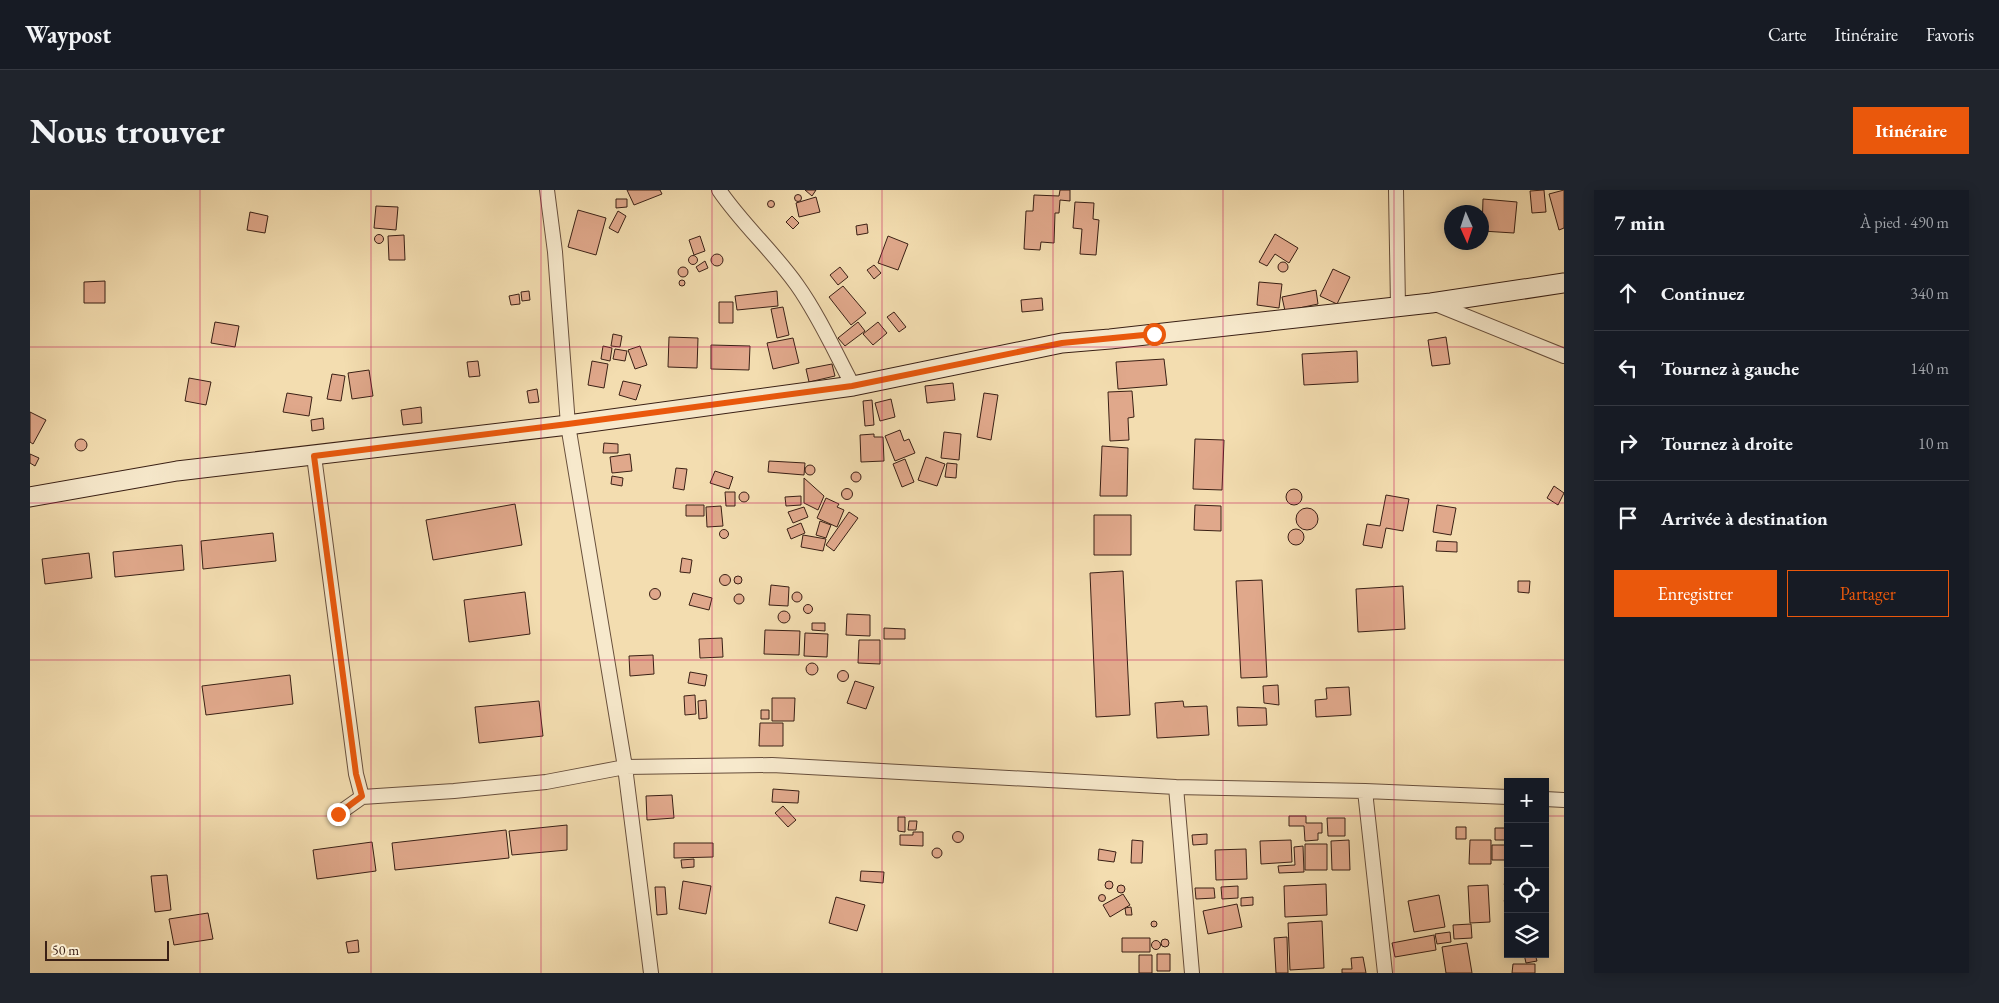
<!DOCTYPE html>
<html lang="fr">
<meta charset="utf-8">
<style>
body{margin:0;font-family:"EB Garamond",serif;background:#20242c;color:#f1f3f6}
.controls{position:absolute;right:15px;bottom:15px;display:grid;overflow:hidden;border-radius:0px;box-shadow:0 2px 12px #0003}
.controls button{width:45px;height:45px;display:grid;place-items:center;padding:0;border:0;border-bottom:1px solid #363941;background:#171b24;color:#f1f3f6;font:25px sans-serif}
.compass{position:absolute;left:1414px;top:15px;width:45px;height:45px;border-radius:50%;background:#171b24;box-shadow:0 2px 12px #0003;rotate:177deg}
.scale{position:absolute;left:15px;bottom:12px;width:124px;box-sizing:border-box;padding-left:5px;border:2px solid #3a2015;border-top:0;font-size:14px;line-height:18px;white-space:nowrap;color:#3a2015;-webkit-text-stroke:4px #f7e9cc;paint-order:stroke}
.stop{position:absolute;width:15px;height:15px;margin:-11px;border:4px solid #ea580c;border-radius:50%;background:#fff}
.stop.end{background:#ea580c;border-color:#fff;box-shadow:0 1px 5px #0008}
.list{margin:0;padding:0;list-style:none}
h2{display:flex;justify-content:space-between;align-items:center;height:65px;margin:0;padding:0 20px;font-size:21px}
h2 small{font-size:16px;font-weight:400;color:#9ea1a6}
.list li{display:grid;grid-template-columns:32px 1fr auto;gap:15px;align-items:center;box-sizing:border-box;height:75px;padding:0 20px;border-top:1px solid #363941}
.list b{display:block;font-size:19px;white-space:nowrap}
.list em{font-size:16px;font-style:normal;color:#9ea1a6}
.actions{display:flex;gap:10px;padding:15px 20px}
.actions a{flex:1;padding:11px 0;border:1px solid #ea580c;border-radius:0px;text-align:center;font-size:18px;color:#ea580c}
.actions .main{background:#ea580c;color:#fff}
.icon{flex:none;width:28px;height:28px;fill:none;stroke:currentColor;stroke-width:2;stroke-linecap:round;stroke-linejoin:round}
.map{position:relative;flex:none;width:1534px;height:783px;overflow:hidden;border-radius:0px}
header{display:flex;align-items:center;gap:30px;box-sizing:border-box;height:70px;padding:0 25px;background:#171b24;border-bottom:1px solid #363941}
header strong{font-size:24px}
nav{display:flex;gap:28px;margin-inline-start:auto;font-size:18px}
.intro{display:flex;align-items:center;justify-content:space-between;box-sizing:border-box;height:120px;padding:0 30px}
h1{margin:0;font-size:35px}
.button{padding:12px 22px;border-radius:0px;background:#ea580c;color:#fff;font-size:18px;font-weight:700}
main{display:flex;gap:30px;padding:0 30px}
aside{flex:1;background:#171b24;border-radius:0px;box-shadow:0 2px 12px #0003}
.map>svg:first-child{display:block}
.building{fill:#e0a88b;stroke:#3a2015}
.lines{fill:none;stroke-linecap:round;stroke-linejoin:round}
.street-casing{stroke:#684f3c;stroke-width:16}
.secondary-casing{stroke:#3a2015;stroke-width:21}
.street{stroke:#f7e9cc;stroke-width:14}
.secondary{stroke:#f7e9cc;stroke-width:19}
.route{stroke:#ea580c;stroke-width:6}
.grid{fill:none;stroke:#c2185b;stroke-width:1;stroke-opacity:0.55}
</style>
<header>
<strong>Waypost</strong>
<nav><a>Carte</a><a>Itinéraire</a><a>Favoris</a></nav>
</header>
<div class="intro"><h1>Nous trouver</h1><a class="button">Itinéraire</a></div>
<main>
<div class="map">
<svg width="1534" height="783" viewBox="0 0 1534 783">
<rect width="100%" height="100%" fill="#f3ddb0"/>
<filter id="stains"><feTurbulence type="fractalNoise" baseFrequency=".004" numOctaves="4"/><feColorMatrix values="0 0 0 0 .2 0 0 0 0 .09 0 0 0 0 .02 0 0 0 .5 -.17"/></filter>
<radialGradient id="worn" r=".72"><stop offset=".6" stop-color="#630" stop-opacity="0"/><stop offset="1" stop-color="#630" stop-opacity=".3"/></radialGradient>
<path class="building" d="M 597,0 L 630,0 L 632,4 L 604,15 Z
M 775,0 L 786,0 L 782,6 Z
M 1030,0 L 1040,0 L 1040,11 L 1030,10 L 1029,23 L 1025,23 L 1024,53 L 1011,52 L 1010,60 L 994,59 L 996,21 L 1003,21 L 1004,5 L 1029,6 Z
M 1514,0 L 1516,22 L 1502,23 L 1500,1 Z
M 1534,0 L 1534,38 L 1529,40 L 1519,4 Z
M764.5 8a3.5 3.5 0 1 1 7 0a3.5 3.5 0 1 1-7 0Z
M 786,7 L 790,22 L 769,27 L 766,13 Z
M 586,9 L 597,9 L 597,17 L 586,18 Z
M 1453,9 L 1487,12 L 1484,43 L 1452,41 Z
M737.5 14a3.5 3.5 0 1 1 7 0a3.5 3.5 0 1 1-7 0Z
M 1045,12 L 1064,13 L 1063,29 L 1069,30 L 1066,65 L 1050,64 L 1052,39 L 1043,38 Z
M 346,16 L 368,17 L 366,40 L 344,38 Z
M 548,20 L 576,28 L 566,65 L 538,57 Z
M 588,21 L 596,26 L 588,43 L 579,38 Z
M 220,22 L 238,26 L 235,43 L 217,40 Z
M 762,26 L 769,33 L 763,39 L 756,32 Z
M 837,34 L 838,43 L 827,45 L 826,36 Z
M 1245,44 L 1268,58 L 1259,73 L 1245,64 L 1237,76 L 1229,72 Z
M344.5 49a4.5 4.5 0 1 1 9 0a4.5 4.5 0 1 1-9 0Z
M 374,45 L 375,70 L 359,70 L 358,46 Z
M 670,46 L 675,61 L 664,65 L 659,50 Z
M 858,46 L 878,54 L 868,80 L 848,73 Z
M681 70a6 6 0 1 1 12 0a6 6 0 1 1-12 0Z
M658.5 70a4.5 4.5 0 1 1 9 0a4.5 4.5 0 1 1-9 0Z
M 675,71 L 678,78 L 669,82 L 666,77 Z
M1248 77a5 5 0 1 1 10 0a5 5 0 1 1-10 0Z
M 844,75 L 851,83 L 844,89 L 837,80 Z
M648 82a5 5 0 1 1 10 0a5 5 0 1 1-10 0Z
M 810,77 L 818,87 L 808,95 L 800,85 Z
M 1303,79 L 1320,87 L 1307,114 L 1290,106 Z
M649 93a3 3 0 1 1 6 0a3 3 0 1 1-6 0Z
M 75,91 L 75,113 L 54,113 L 54,92 Z
M 1229,92 L 1252,94 L 1249,118 L 1227,115 Z
M 813,96 L 836,123 L 821,135 L 799,107 Z
M 1286,100 L 1288,114 L 1255,121 L 1252,107 Z
M 499,101 L 500,110 L 492,111 L 491,102 Z
M 747,101 L 748,116 L 707,120 L 705,106 Z
M 489,104 L 490,114 L 481,115 L 479,106 Z
M 1012,108 L 1013,120 L 992,122 L 991,110 Z
M 689,112 L 703,112 L 703,133 L 689,133 Z
M 753,117 L 759,145 L 747,148 L 741,119 Z
M 864,122 L 876,137 L 869,142 L 857,127 Z
M 185,132 L 209,136 L 205,157 L 181,153 Z
M 828,132 L 835,141 L 815,156 L 808,148 Z
M 848,132 L 857,143 L 843,155 L 833,144 Z
M 583,144 L 592,146 L 590,157 L 581,156 Z
M 639,147 L 668,148 L 667,178 L 638,177 Z
M 1416,147 L 1420,174 L 1402,176 L 1398,150 Z
M 763,148 L 769,173 L 743,179 L 737,153 Z
M 681,155 L 720,156 L 719,180 L 681,179 Z
M 573,156 L 582,158 L 580,171 L 571,169 Z
M 610,156 L 617,175 L 605,179 L 598,160 Z
M 585,159 L 597,161 L 595,171 L 583,169 Z
M 1327,161 L 1328,192 L 1274,195 L 1272,164 Z
M 1134,169 L 1137,195 L 1088,199 L 1086,172 Z
M 448,171 L 450,186 L 439,187 L 437,172 Z
M 562,171 L 578,174 L 574,198 L 558,195 Z
M 802,174 L 805,186 L 779,192 L 776,179 Z
M 339,180 L 343,206 L 322,209 L 318,183 Z
M 302,184 L 315,186 L 311,211 L 297,209 Z
M 159,188 L 181,192 L 176,215 L 155,211 Z
M 593,191 L 611,195 L 606,210 L 589,205 Z
M 923,193 L 925,210 L 897,213 L 895,196 Z
M 507,199 L 509,212 L 499,213 L 497,201 Z
M 1102,201 L 1104,227 L 1098,228 L 1099,250 L 1080,251 L 1078,202 Z
M 257,203 L 282,207 L 279,226 L 253,222 Z
M 954,203 L 968,205 L 961,250 L 947,247 Z
M 861,209 L 865,227 L 850,231 L 845,213 Z
M 842,210 L 844,235 L 835,236 L 833,211 Z
M 391,217 L 392,233 L 373,235 L 371,220 Z
M 0,222 L 16,230 L 3,254 L 0,252 Z
M 293,228 L 294,239 L 282,241 L 281,230 Z
M 870,240 L 874,251 L 879,249 L 885,263 L 865,271 L 855,246 Z
M 914,242 L 931,244 L 929,270 L 911,268 Z
M 844,244 L 844,247 L 853,247 L 854,271 L 831,272 L 830,245 Z
M45 255a6 6 0 1 1 12 0a6 6 0 1 1-12 0Z
M 1165,249 L 1194,250 L 1192,300 L 1163,299 Z
M 574,253 L 588,254 L 588,263 L 573,263 Z
M 1072,256 L 1098,258 L 1097,306 L 1070,306 Z
M 0,264 L 9,268 L 5,276 L 0,273 Z
M 600,264 L 602,281 L 582,283 L 580,267 Z
M 896,267 L 915,274 L 907,296 L 888,290 Z
M 875,269 L 884,292 L 872,297 L 863,274 Z
M 739,271 L 775,273 L 774,285 L 738,282 Z
M 917,273 L 927,274 L 926,288 L 915,287 Z
M775 280a5 5 0 1 1 10 0a5 5 0 1 1-10 0Z
M 646,278 L 657,279 L 654,300 L 643,298 Z
M 685,281 L 703,287 L 699,299 L 680,293 Z
M821 287a5 5 0 1 1 10 0a5 5 0 1 1-10 0Z
M 582,286 L 593,288 L 592,296 L 581,294 Z
M 774,288 L 794,306 L 788,320 L 774,313 Z
M 1524,296 L 1534,303 L 1528,315 L 1517,308 Z
M811.5 304a5.5 5.5 0 1 1 11 0a5.5 5.5 0 1 1-11 0Z
M1256 307a8 8 0 1 1 16 0a8 8 0 1 1-16 0Z
M 695,302 L 705,302 L 705,316 L 696,316 Z
M709 307a5 5 0 1 1 10 0a5 5 0 1 1-10 0Z
M 1356,305 L 1379,309 L 1373,341 L 1356,338 L 1352,358 L 1333,355 L 1337,334 L 1350,336 Z
M 771,306 L 771,315 L 756,316 L 755,307 Z
M 796,308 L 809,314 L 807,317 L 814,320 L 807,337 L 787,328 Z
M 485,314 L 492,355 L 403,370 L 396,330 Z
M 656,315 L 674,315 L 674,326 L 656,326 Z
M 1165,315 L 1191,316 L 1191,341 L 1164,340 Z
M 1407,315 L 1426,318 L 1421,345 L 1403,342 Z
M 691,316 L 693,336 L 677,337 L 676,317 Z
M 774,317 L 778,327 L 763,333 L 758,322 Z
M1266 329a11 11 0 1 1 22 0a11 11 0 1 1-22 0Z
M 819,322 L 828,328 L 804,361 L 796,355 Z
M 1064,325 L 1101,325 L 1101,365 L 1064,365 Z
M 790,331 L 801,335 L 796,348 L 786,345 Z
M 771,333 L 775,343 L 761,349 L 757,339 Z
M1258 347a8 8 0 1 1 16 0a8 8 0 1 1-16 0Z
M689.5 344a4.5 4.5 0 1 1 9 0a4.5 4.5 0 1 1-9 0Z
M 243,343 L 246,371 L 173,379 L 171,351 Z
M 773,345 L 796,349 L 793,361 L 771,357 Z
M 1407,351 L 1427,352 L 1427,362 L 1406,361 Z
M 152,355 L 154,380 L 85,387 L 83,362 Z
M 59,363 L 62,388 L 15,394 L 12,369 Z
M 652,368 L 662,370 L 660,383 L 650,382 Z
M 1093,381 L 1100,525 L 1066,527 L 1060,383 Z
M689.5 390a5.5 5.5 0 1 1 11 0a5.5 5.5 0 1 1-11 0Z
M704 390a4 4 0 1 1 8 0a4 4 0 1 1-8 0Z
M 1232,390 L 1237,487 L 1211,488 L 1206,391 Z
M 1488,391 L 1500,391 L 1499,403 L 1488,402 Z
M 741,395 L 759,397 L 758,416 L 739,415 Z
M 1373,396 L 1375,439 L 1328,442 L 1326,399 Z
M619.5 404a5.5 5.5 0 1 1 11 0a5.5 5.5 0 1 1-11 0Z
M762 407a5 5 0 1 1 10 0a5 5 0 1 1-10 0Z
M 495,402 L 500,444 L 439,452 L 434,410 Z
M 663,403 L 682,408 L 679,420 L 659,415 Z
M704 409a5 5 0 1 1 10 0a5 5 0 1 1-10 0Z
M773.5 419a4.5 4.5 0 1 1 9 0a4.5 4.5 0 1 1-9 0Z
M748 427a6 6 0 1 1 12 0a6 6 0 1 1-12 0Z
M 817,424 L 840,425 L 840,446 L 816,445 Z
M 782,433 L 795,433 L 795,441 L 782,440 Z
M 854,438 L 875,439 L 875,449 L 854,449 Z
M 735,440 L 770,441 L 769,465 L 734,464 Z
M 775,443 L 798,444 L 797,467 L 774,466 Z
M 692,448 L 693,467 L 670,468 L 669,449 Z
M 829,450 L 850,450 L 850,474 L 828,473 Z
M 623,465 L 624,484 L 600,486 L 599,466 Z
M776 479a6 6 0 1 1 12 0a6 6 0 1 1-12 0Z
M807.5 486a5.5 5.5 0 1 1 11 0a5.5 5.5 0 1 1-11 0Z
M 660,482 L 677,485 L 675,496 L 658,493 Z
M 260,485 L 263,514 L 176,525 L 172,496 Z
M 825,491 L 844,497 L 836,519 L 817,513 Z
M 1248,495 L 1249,515 L 1234,513 L 1233,496 Z
M 1319,497 L 1321,525 L 1286,527 L 1285,510 L 1297,509 L 1296,498 Z
M 665,505 L 666,524 L 655,525 L 654,506 Z
M 742,508 L 765,508 L 764,531 L 742,531 Z
M 676,510 L 677,528 L 669,529 L 668,511 Z
M 509,511 L 513,546 L 449,553 L 445,517 Z
M 1153,511 L 1154,517 L 1177,516 L 1179,545 L 1127,548 L 1125,513 Z
M 1207,517 L 1236,518 L 1237,535 L 1208,536 Z
M 731,520 L 739,520 L 739,529 L 731,529 Z
M 730,533 L 753,533 L 753,556 L 729,556 Z
M 743,599 L 769,601 L 768,613 L 742,612 Z
M 642,605 L 644,628 L 617,630 L 616,606 Z
M 753,616 L 766,630 L 758,637 L 745,623 Z
M 1259,626 L 1276,626 L 1276,633 L 1292,633 L 1292,643 L 1288,643 L 1288,650 L 1275,651 L 1274,636 L 1259,636 Z
M 868,627 L 875,627 L 875,642 L 868,641 Z
M 1297,628 L 1315,628 L 1315,646 L 1298,646 Z
M 879,631 L 887,631 L 886,640 L 878,640 Z
M 537,635 L 537,660 L 482,665 L 479,641 Z
M 1426,637 L 1436,637 L 1436,649 L 1426,649 Z
M 1465,638 L 1478,638 L 1478,650 L 1465,650 Z
M 476,640 L 479,668 L 365,680 L 362,653 Z
M922.5 647a5.5 5.5 0 1 1 11 0a5.5 5.5 0 1 1-11 0Z
M 883,642 L 893,642 L 893,656 L 870,655 L 870,645 L 883,645 Z
M 1177,644 L 1177,654 L 1163,655 L 1162,645 Z
M 1102,650 L 1113,651 L 1112,673 L 1101,673 Z
M 1261,650 L 1262,672 L 1231,674 L 1230,651 Z
M 1319,650 L 1320,680 L 1302,680 L 1301,651 Z
M 1440,650 L 1461,650 L 1461,674 L 1439,674 Z
M 342,652 L 346,681 L 287,689 L 283,660 Z
M 644,653 L 683,653 L 683,667 L 644,668 Z
M 1275,654 L 1297,654 L 1297,680 L 1275,680 Z
M 1462,655 L 1478,655 L 1478,670 L 1462,670 Z
M 1273,656 L 1274,682 L 1249,683 L 1248,676 L 1265,675 L 1264,657 Z
M902 663a5 5 0 1 1 10 0a5 5 0 1 1-10 0Z
M 1069,659 L 1086,662 L 1084,672 L 1068,670 Z
M 1216,659 L 1217,689 L 1186,690 L 1185,660 Z
M 664,669 L 664,677 L 652,678 L 651,670 Z
M 831,681 L 854,682 L 853,693 L 830,691 Z
M 137,685 L 141,720 L 125,722 L 121,686 Z
M 1478,689 L 1478,699 L 1477,699 L 1474,694 Z
M 653,691 L 681,696 L 676,724 L 649,719 Z
M1075 695a4 4 0 1 1 8 0a4 4 0 1 1-8 0Z
M 1296,694 L 1297,725 L 1255,727 L 1254,696 Z
M 1458,695 L 1460,732 L 1440,733 L 1438,696 Z
M1087 699a4 4 0 1 1 8 0a4 4 0 1 1-8 0Z
M 1208,696 L 1208,708 L 1192,709 L 1191,697 Z
M 625,697 L 635,697 L 637,724 L 627,725 Z
M 1165,698 L 1184,698 L 1185,708 L 1166,709 Z
M 1093,704 L 1100,715 L 1080,727 L 1073,715 Z
M1068.5 708a3.5 3.5 0 1 1 7 0a3.5 3.5 0 1 1-7 0Z
M 1409,705 L 1415,737 L 1384,742 L 1378,711 Z
M 1478,705 L 1478,716 L 1474,711 Z
M 806,707 L 835,715 L 827,741 L 799,733 Z
M 1223,707 L 1223,715 L 1211,716 L 1211,708 Z
M 1207,714 L 1212,737 L 1178,744 L 1173,721 Z
M 1101,717 L 1102,725 L 1096,725 L 1095,718 Z
M 178,723 L 183,749 L 144,755 L 139,729 Z
M 1292,731 L 1294,778 L 1260,780 L 1258,733 Z
M1121 734a3 3 0 1 1 6 0a3 3 0 1 1-6 0Z
M 1441,734 L 1442,748 L 1424,749 L 1423,735 Z
M 1420,742 L 1421,752 L 1407,754 L 1405,744 Z
M 1404,745 L 1406,760 L 1365,767 L 1362,753 Z
M 1257,747 L 1258,783 L 1246,783 L 1244,748 Z
M 1092,748 L 1120,748 L 1120,762 L 1092,762 Z
M1131 753a4 4 0 1 1 8 0a4 4 0 1 1-8 0Z
M 328,750 L 329,762 L 318,763 L 316,752 Z
M1121.5 755a4.5 4.5 0 1 1 9 0a4.5 4.5 0 1 1-9 0Z
M 1437,753 L 1442,783 L 1416,783 L 1412,757 Z
M 1127,764 L 1140,764 L 1140,781 L 1127,781 Z
M 1494,764 L 1505,764 L 1507,771 L 1496,773 Z
M 1109,765 L 1122,765 L 1122,783 L 1109,783 Z
M 1333,767 L 1336,783 L 1312,783 L 1312,779 L 1322,779 L 1321,768 Z
M 1483,774 L 1505,774 L 1505,783 L 1482,783 Z"/>
<g class="lines">
<g class="street-casing">
<path id="street" d="M 517,0 L 525,62 L 538,235 L 595,577 L 621,783
M 689,0 C 712,34 743,61 767,95 C 789,126 805,162 823,196
M 1366,0 L 1368,116
M 1403,113 L 1534,166
M 284,266 L 326,584 L 332,607
M 1146,597 L 1162,783
M 1335,601 L 1355,783
M 1515,609 L 1534,610
M 308,624 L 332,607 L 424,601 L 516,592 L 595,577 L 742,575 L 1146,597 L 1335,601 L 1478,607"/>
</g>
<g class="secondary-casing">
<path id="secondary" d="M 0,307 L 147,281 L 538,235 L 823,196 L 1032,153 L 1080,149 L 1401,113 L 1534,93"/>
</g>
<use href="#street" class="street"/>
<use href="#secondary" class="secondary"/>
</g>
<g class="lines">
<path class="route" d="M 308,624 L 332,606 L 326,584 L 284,266 L 538,234 L 822,196 L 1032,153 L 1124,144"/>
</g>
<path class="grid" d="M 170,0 L 170,783M 341,0 L 341,783M 511,0 L 511,783M 682,0 L 682,783M 852,0 L 852,783M 1023,0 L 1023,783M 1193,0 L 1193,783M 1364,0 L 1364,783M 0,157 L 1534,157M 0,313 L 1534,313M 0,470 L 1534,470M 0,626 L 1478,626M 1515,626 L 1534,626"/>
<rect width="100%" height="100%" filter="url(#stains)"/>
<rect width="100%" height="100%" fill="url(#worn)"/>
</svg>
<div class="controls">
<button>+</button>
<button>−</button>
<button><svg class="icon" aria-label="locate" viewBox="0 0 24 24"><circle cx="12" cy="12" r="6"/><path d="M12 2v4M12 18v4M2 12h4M18 12h4"/></svg></button>
<button><svg class="icon" aria-label="layers" viewBox="0 0 24 24"><path d="M12 4l9 5-9 5-9-5zM3 14l9 5 9-5"/></svg></button>
</div>
<svg class="compass" viewBox="-18 -18 36 36"><path d="M0-13l5 13h-10z" fill="#e53935"/><path d="M0 13l5-13h-10z" fill="#9ea1a6"/></svg>
<div class="scale">50 m</div>
<div class="stop" style="left:1124px;top:144px"></div>
<div class="stop end" style="left:308px;top:624px"></div>
</div>
<aside>
<h2>7 min<small>À pied · 490 m</small></h2>
<ul class="list">
<li><svg class="icon" aria-label="ahead" viewBox="0 0 24 24"><path d="M12 20V5M6 11l6-6 6 6"/></svg><div><b>Continuez</b></div><em>340 m</em></li>
<li><svg class="icon" aria-label="left" viewBox="0 0 24 24"><path d="M17 20v-9H6M10 6l-5 5 5 5"/></svg><div><b>Tournez à gauche</b></div><em>140 m</em></li>
<li><svg class="icon" aria-label="right" viewBox="0 0 24 24"><path d="M7 20v-9h11M14 6l5 5-5 5"/></svg><div><b>Tournez à droite</b></div><em>10 m</em></li>
<li><svg class="icon" aria-label="arrive" viewBox="0 0 24 24"><path d="M6 21V4h12l-3 4 3 4H6"/></svg><div><b>Arrivée à destination</b></div></li>
</ul>
<div class="actions"><a class="main">Enregistrer</a><a>Partager</a></div>
</aside>
</main>
